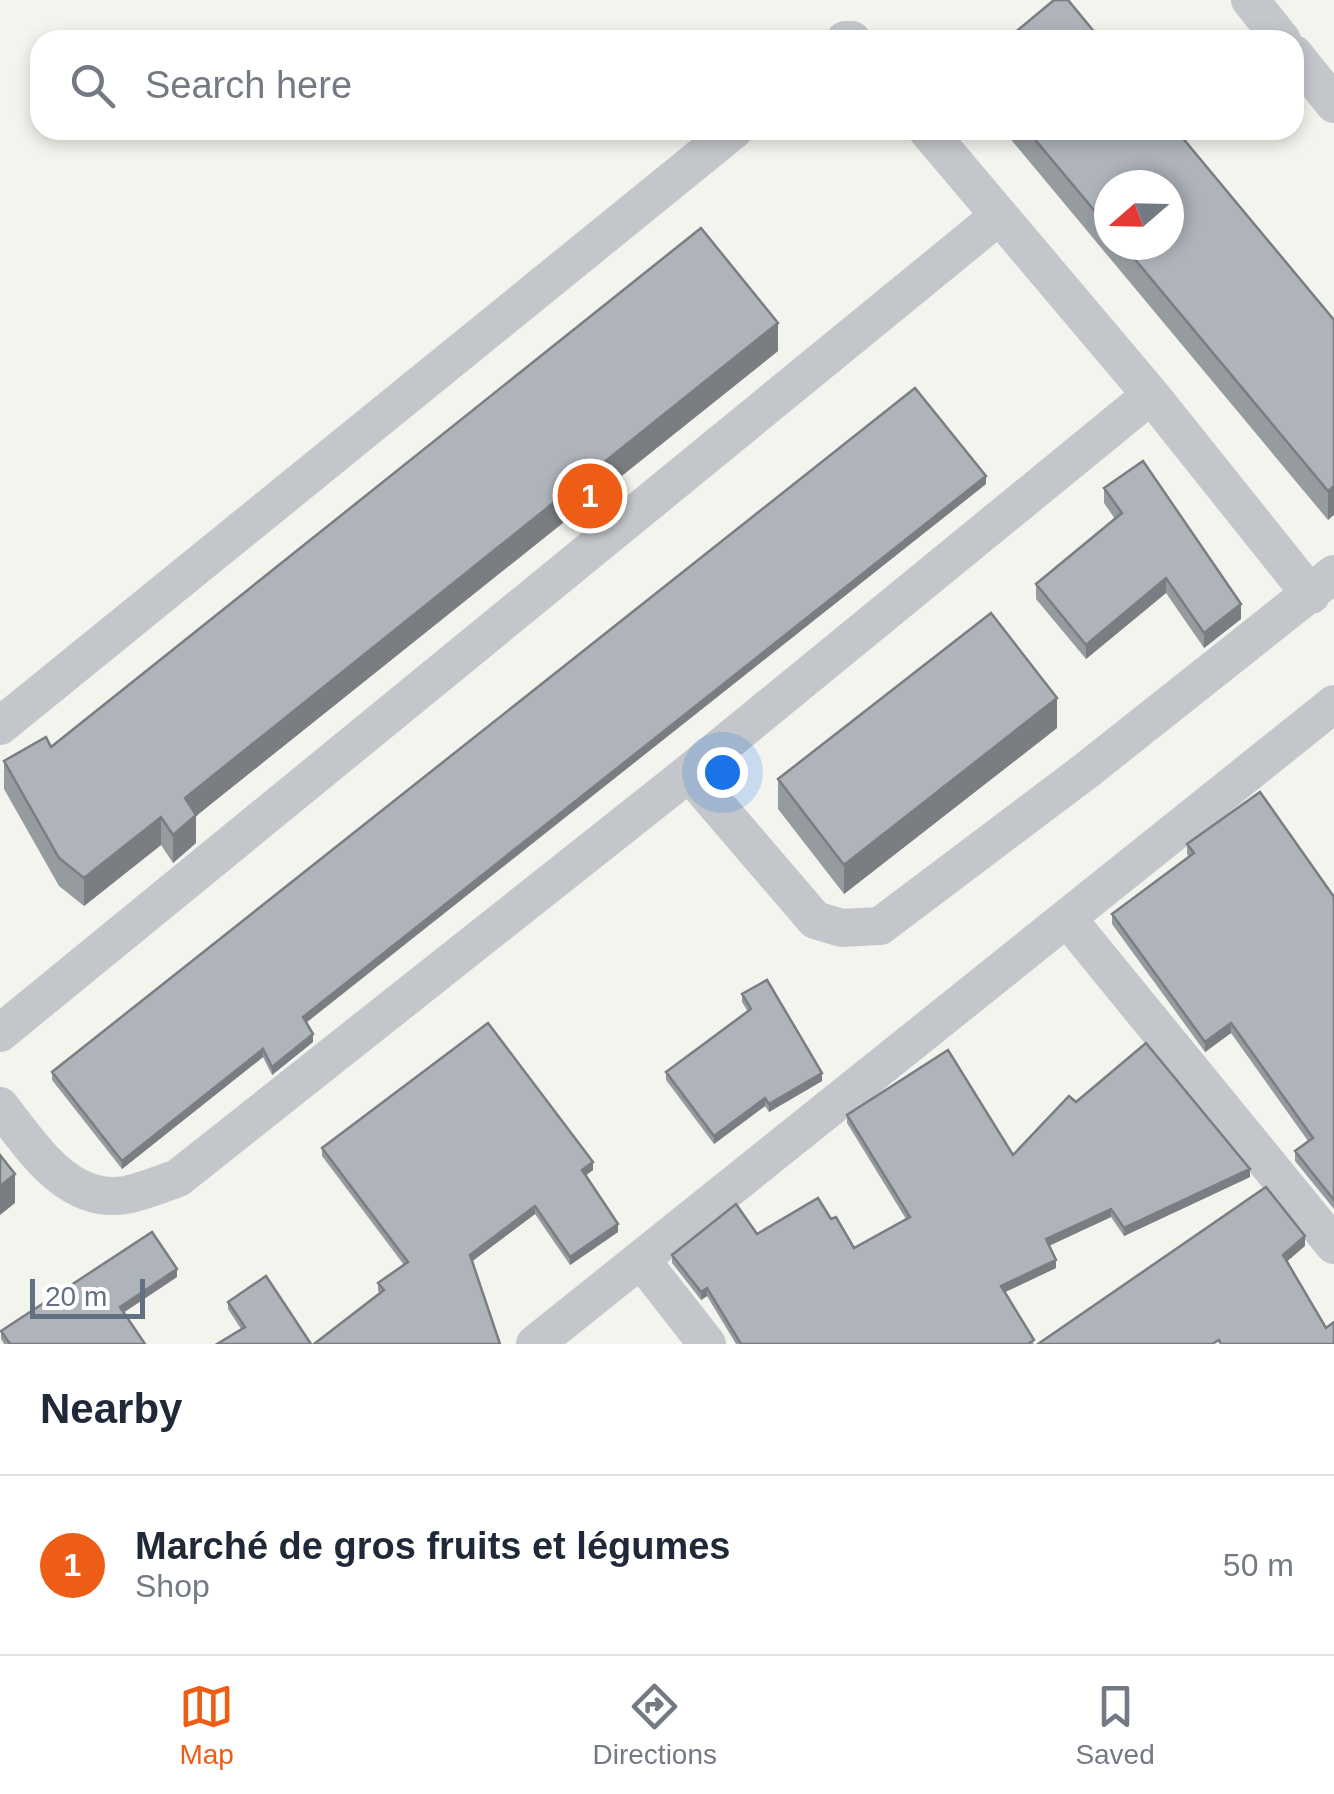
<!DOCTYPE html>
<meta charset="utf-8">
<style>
body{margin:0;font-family:Helvetica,sans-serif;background:#f2f2f3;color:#1f2937}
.compass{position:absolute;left:1094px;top:170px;width:90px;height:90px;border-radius:50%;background:#fff;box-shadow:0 5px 15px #0003;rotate:250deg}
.scale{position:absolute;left:30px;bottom:25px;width:115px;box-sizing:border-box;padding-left:10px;border:5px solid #617082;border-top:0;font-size:28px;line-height:35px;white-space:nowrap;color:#617082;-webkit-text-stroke:8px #fff;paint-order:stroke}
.you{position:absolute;left:722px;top:772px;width:35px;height:35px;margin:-25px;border:8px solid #fff;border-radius:50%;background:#1a73e8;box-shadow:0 0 0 15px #1a73e833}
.badge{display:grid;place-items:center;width:65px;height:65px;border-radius:50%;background:#ed5d16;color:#fff;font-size:32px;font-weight:700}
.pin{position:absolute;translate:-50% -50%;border:5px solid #fff;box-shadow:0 2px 10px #0006}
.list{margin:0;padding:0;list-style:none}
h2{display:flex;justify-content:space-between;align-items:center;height:130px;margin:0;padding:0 40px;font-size:42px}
h2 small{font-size:32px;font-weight:400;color:#747a83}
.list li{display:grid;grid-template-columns:65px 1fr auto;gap:30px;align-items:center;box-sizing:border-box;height:180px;padding:0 40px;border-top:2px solid #e0e1e3}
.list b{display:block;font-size:38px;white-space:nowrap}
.list p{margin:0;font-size:32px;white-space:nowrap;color:#747a83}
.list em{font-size:32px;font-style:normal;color:#747a83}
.icon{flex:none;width:55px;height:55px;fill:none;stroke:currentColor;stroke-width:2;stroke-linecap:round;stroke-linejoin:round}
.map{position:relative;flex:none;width:1334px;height:1344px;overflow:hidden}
.search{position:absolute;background:#fff;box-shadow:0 5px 15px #0003;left:30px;right:30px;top:30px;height:110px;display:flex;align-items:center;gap:25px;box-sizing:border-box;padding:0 35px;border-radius:30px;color:#747a83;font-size:38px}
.sheet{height:310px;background:#fff}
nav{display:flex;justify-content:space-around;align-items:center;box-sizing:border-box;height:140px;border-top:2px solid #e0e1e3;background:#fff;font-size:28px;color:#747a83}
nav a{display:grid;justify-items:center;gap:5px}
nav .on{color:#ed5d16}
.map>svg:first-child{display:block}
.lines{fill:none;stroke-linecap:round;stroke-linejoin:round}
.minor{stroke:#c3c6ca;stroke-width:38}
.wall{fill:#969ba0;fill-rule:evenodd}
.shaded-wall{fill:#7a7e82}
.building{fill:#aeb4ba;stroke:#7a7e82;stroke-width:2.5}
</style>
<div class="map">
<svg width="1334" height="1344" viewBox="0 0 1334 1344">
<rect width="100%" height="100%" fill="#f4f4ef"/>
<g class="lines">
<path class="minor" d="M 1250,0 L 1282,40
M 845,40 L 852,40
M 1294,54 L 1334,104
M 927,130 L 1151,395 L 1311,595
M 0,726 L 734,130
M 689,773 L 1151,395
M 1067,918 L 1334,1245
M 0,1033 L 999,216
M 0,1106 C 31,1145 67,1205 126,1195 C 144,1191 162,1184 178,1178 L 689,773 L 815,920 L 842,928 L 880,926 L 1087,770 L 1334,574
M 642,1261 L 707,1344
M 535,1344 L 1334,704"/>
</g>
<path class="wall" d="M 1003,130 L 1176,130 L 1334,320 L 1328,520 ZM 1109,185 L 1169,245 L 1109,245 Z
M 778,351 L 196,816 L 196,843 L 173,863 L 161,845 L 84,906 L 59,886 L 4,789 L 4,761 L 51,747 Z
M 986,484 L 306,1023 L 313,1042 L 272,1075 L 263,1057 L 122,1169 L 52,1080 L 52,1072 Z
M 1104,488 L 1241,619 L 1204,648 L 1166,593 L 1086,659 L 1036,599 L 1036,584 L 1115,519 L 1104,503 Z
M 1057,728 L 844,894 L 778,809 L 778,779 Z
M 1187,844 L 1334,897 L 1334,1209 L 1295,1161 L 1295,1151 L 1308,1141 L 1231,1033 L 1205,1052 L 1112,924 L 1112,914 L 1189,857 L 1187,854 Z
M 742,994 L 822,1081 L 769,1112 L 765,1106 L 714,1144 L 666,1080 L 666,1072 L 748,1012 L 742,1002 Z
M 1076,1102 L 1250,1177 L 1124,1236 L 1111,1217 L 1049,1246 L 1056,1268 L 1005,1292 L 1034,1344 L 736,1344 L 707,1296 L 701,1300 L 672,1263 L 672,1255 L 757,1234 L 831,1219 L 854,1248 L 906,1219 L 847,1123 L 847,1115 L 1013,1155 Z
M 322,1148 L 593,1170 L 585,1176 L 618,1232 L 570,1265 L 535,1214 L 472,1261 L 380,1293 L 378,1291 L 378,1283 L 404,1265 L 322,1156 Z
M 177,1277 L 124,1312 L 145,1344 L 4,1344 L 1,1339 L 1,1331 Z
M 228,1302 L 311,1344 L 241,1329 L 228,1309 Z"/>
<path class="shaded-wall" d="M 778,323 L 778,351 L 196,816 L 196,843 L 173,863 L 173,835 L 185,798 Z
M 986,476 L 986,484 L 303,1025 L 303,1017 Z
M 1334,486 L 1334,515 L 1328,520 L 1328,491 Z
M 1166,578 L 1166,593 L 1086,659 L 1086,645 Z
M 1241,604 L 1241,619 L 1204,648 L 1204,633 Z
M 1057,698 L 1057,728 L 844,894 L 844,865 Z
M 161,817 L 161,845 L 84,906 L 84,878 Z
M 1231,1023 L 1231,1033 L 1205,1052 L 1205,1042 Z
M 313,1034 L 313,1042 L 272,1075 L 272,1067 Z
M 263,1049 L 263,1057 L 122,1169 L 122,1161 Z
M 822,1073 L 822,1081 L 769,1112 L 769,1104 Z
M 765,1098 L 765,1106 L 714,1144 L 714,1136 Z
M 593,1162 L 593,1170 L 582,1178 L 582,1170 Z
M 1250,1169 L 1250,1177 L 1124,1236 L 1124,1228 Z
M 15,1174 L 15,1203 L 0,1215 L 0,1186 Z
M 535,1206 L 535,1214 L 470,1263 L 470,1255 Z
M 1111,1209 L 1111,1217 L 1046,1247 L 1046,1239 Z
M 618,1224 L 618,1232 L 570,1265 L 570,1257 Z
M 1305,1236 L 1305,1246 L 1283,1265 L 1283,1255 Z
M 1056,1260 L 1056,1268 L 1001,1294 L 1001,1286 Z
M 177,1269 L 177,1277 L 120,1315 L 120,1307 Z
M 707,1288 L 707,1296 L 701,1300 L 701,1292 Z"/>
<path class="building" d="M 1054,0 L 1068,0 L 1101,40 L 1006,40 Z
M 1027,130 L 1176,130 L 1334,320 L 1334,486 L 1328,491 L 1123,245 L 1169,245 L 1169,185 L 1109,185 L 1109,228 Z
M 701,228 L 778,323 L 185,798 L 196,815 L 173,835 L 161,817 L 84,878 L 59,858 L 4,761 L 46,737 L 51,747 Z
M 915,388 L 986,476 L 303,1017 L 313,1034 L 272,1067 L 263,1049 L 122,1161 L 52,1072 Z
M 1143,461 L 1241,604 L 1204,633 L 1166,578 L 1086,645 L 1036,584 L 1122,513 L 1104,488 Z
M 991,613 L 1057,698 L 844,865 L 778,779 Z
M 1260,792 L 1334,897 L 1334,1200 L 1295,1151 L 1313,1138 L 1231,1023 L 1205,1042 L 1112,914 L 1194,853 L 1187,844 Z
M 767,980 L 822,1073 L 769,1104 L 765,1098 L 714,1136 L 666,1072 L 751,1009 L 742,994 Z
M 488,1023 L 593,1162 L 582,1170 L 618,1224 L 570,1257 L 535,1206 L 470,1255 L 500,1344 L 314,1344 L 384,1290 L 378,1283 L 408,1262 L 322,1148 Z
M 1146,1043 L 1250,1169 L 1124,1228 L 1111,1209 L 1046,1239 L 1056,1260 L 1001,1286 L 1034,1340 L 1028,1344 L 741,1344 L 707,1288 L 701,1292 L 672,1255 L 736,1204 L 757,1234 L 818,1198 L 831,1219 L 836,1217 L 854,1248 L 910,1217 L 847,1115 L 948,1050 L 1013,1155 L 1069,1096 L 1076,1102 Z
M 0,1155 L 15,1174 L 0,1186 Z
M 1266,1187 L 1305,1236 L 1283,1255 L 1326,1328 L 1334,1322 L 1334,1344 L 1221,1344 L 1219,1340 L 1212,1344 L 1038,1344 Z
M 152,1232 L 177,1269 L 120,1307 L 145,1344 L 10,1344 L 1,1331 Z
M 266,1276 L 311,1344 L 217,1344 L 245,1327 L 228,1302 Z"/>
</svg>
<svg class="compass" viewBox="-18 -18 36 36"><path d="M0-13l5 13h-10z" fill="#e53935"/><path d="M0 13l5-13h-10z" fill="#747a83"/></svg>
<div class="scale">20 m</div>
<div class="you"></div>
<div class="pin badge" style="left:590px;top:496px">1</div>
<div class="search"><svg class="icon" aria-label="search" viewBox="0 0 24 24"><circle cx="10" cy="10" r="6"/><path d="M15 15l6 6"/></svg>Search here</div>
</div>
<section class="sheet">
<h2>Nearby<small></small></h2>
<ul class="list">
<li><span class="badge">1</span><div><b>Marché de gros fruits et légumes</b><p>Shop</p></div><em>50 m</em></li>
</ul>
</section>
<nav>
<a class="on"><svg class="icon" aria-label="map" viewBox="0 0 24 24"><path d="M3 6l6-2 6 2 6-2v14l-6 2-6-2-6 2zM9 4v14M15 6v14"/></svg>Map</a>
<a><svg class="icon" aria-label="directions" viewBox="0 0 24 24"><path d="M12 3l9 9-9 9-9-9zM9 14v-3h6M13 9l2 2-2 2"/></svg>Directions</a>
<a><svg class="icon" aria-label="saved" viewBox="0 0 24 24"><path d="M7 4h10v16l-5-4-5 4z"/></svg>Saved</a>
</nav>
